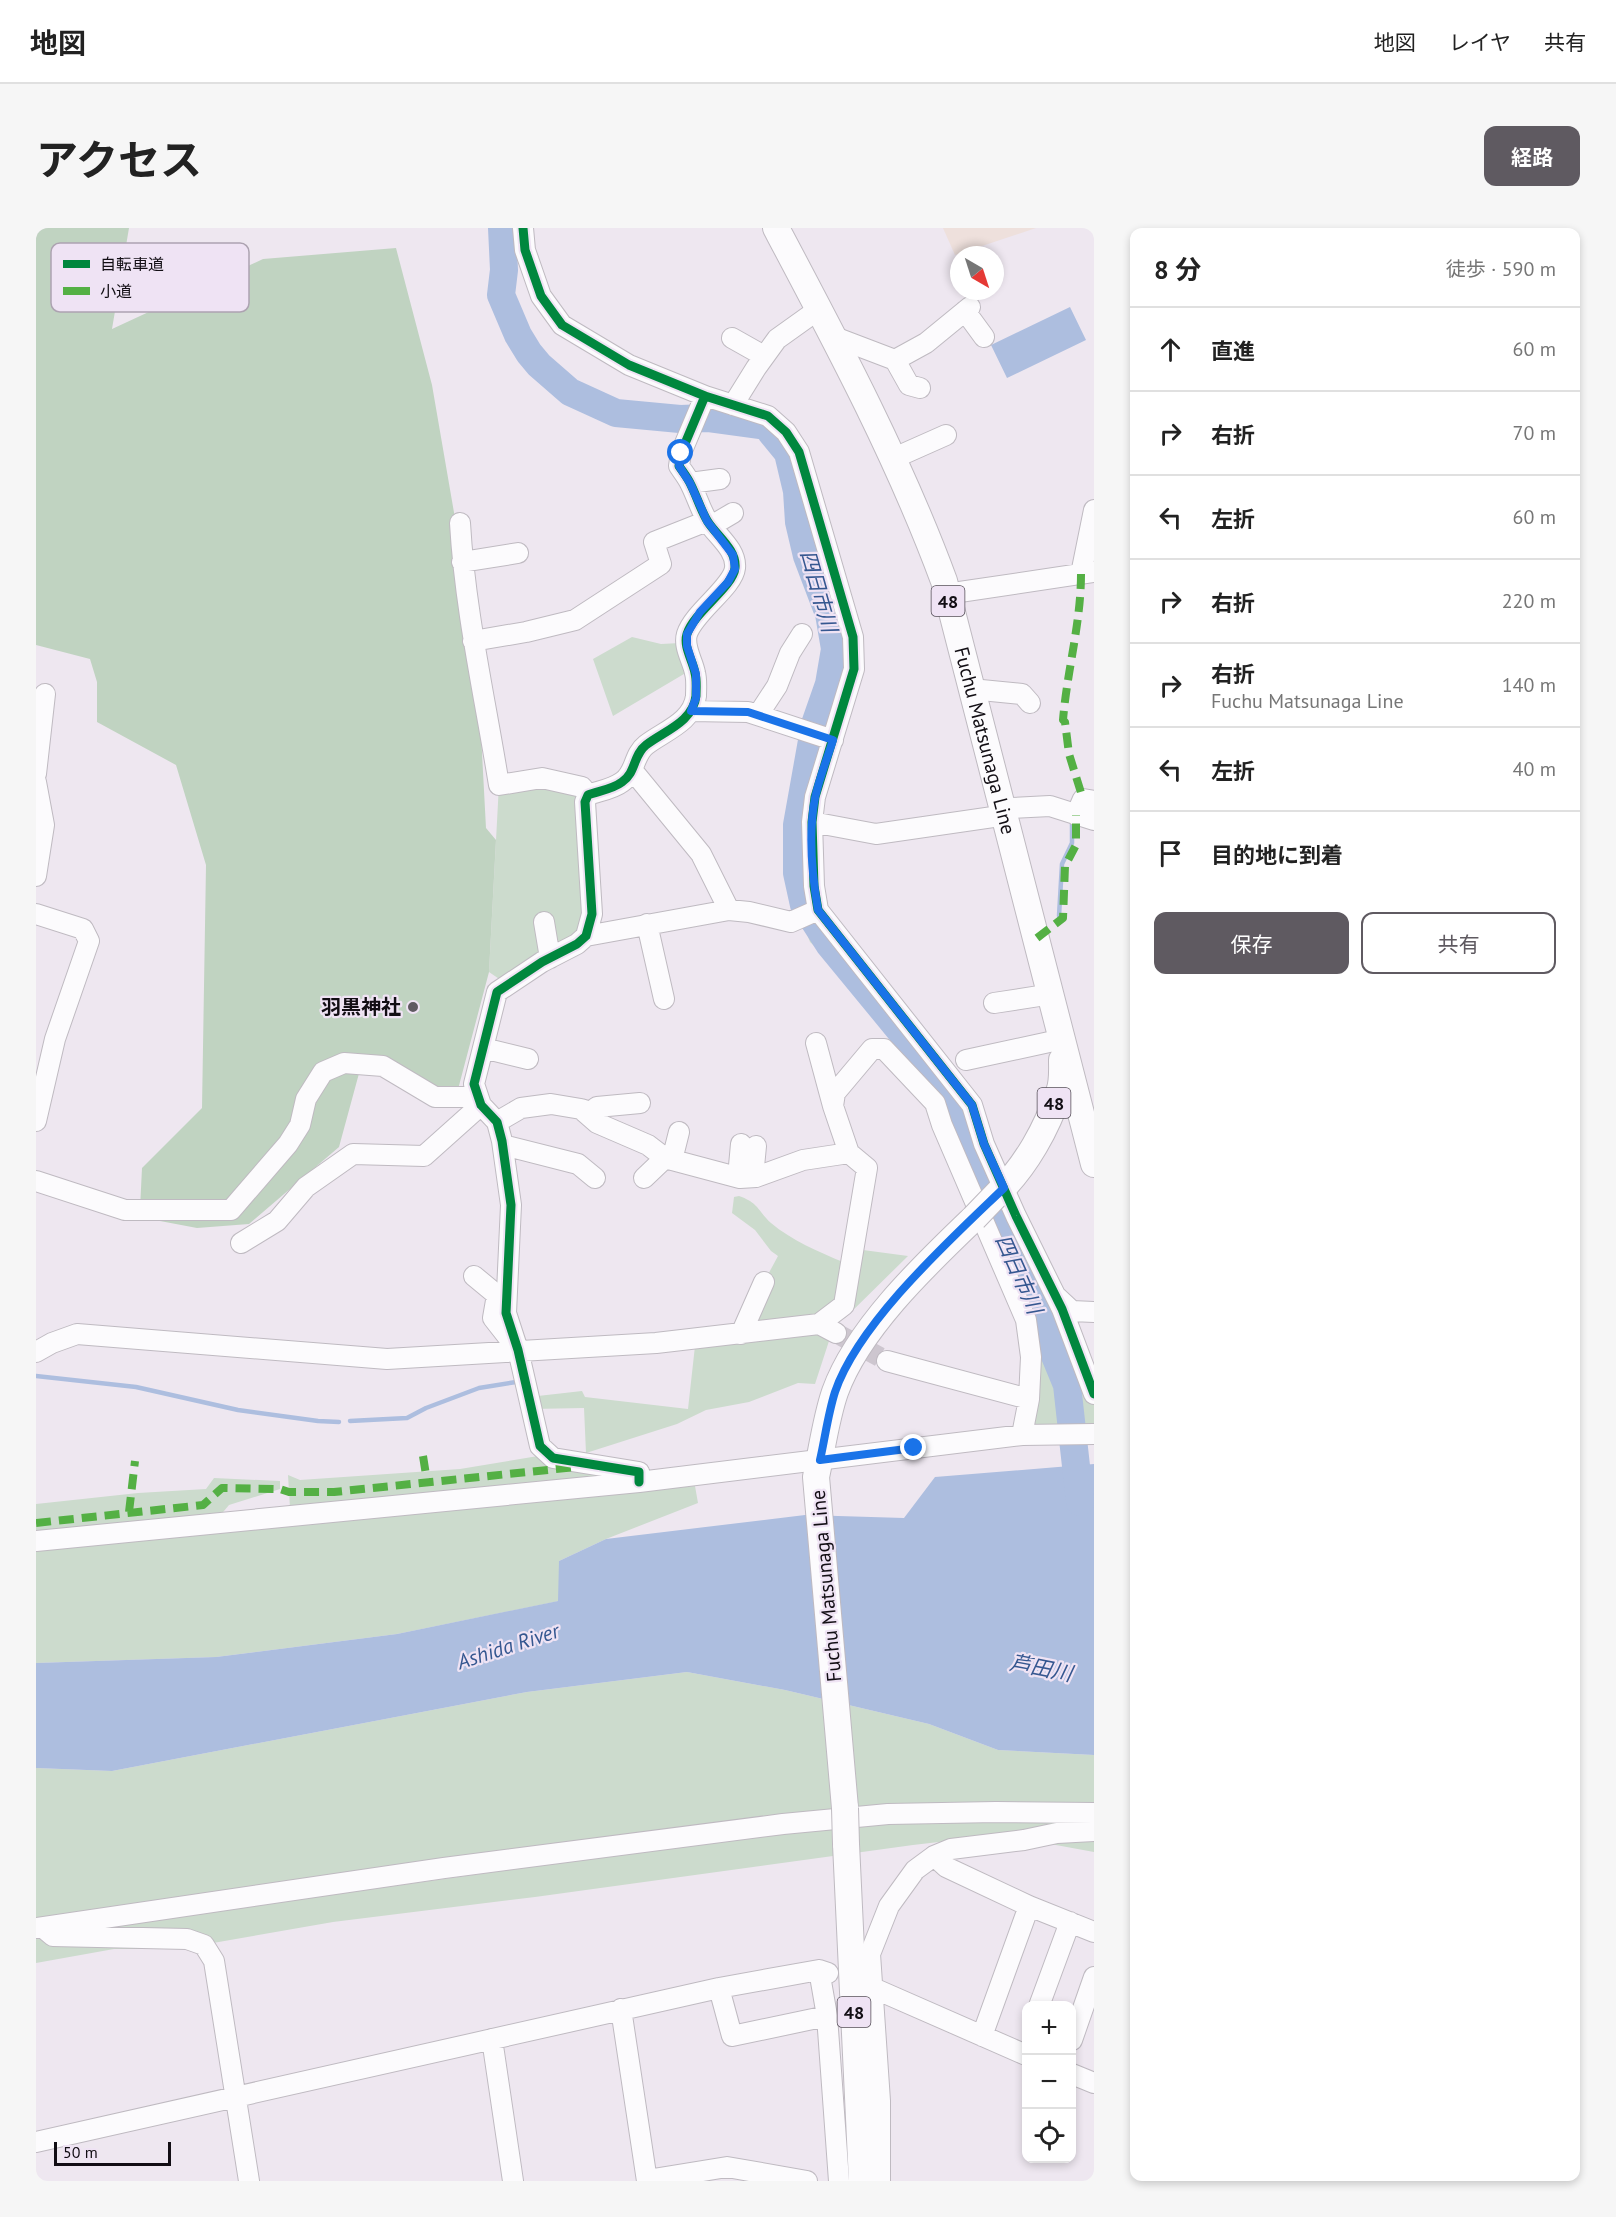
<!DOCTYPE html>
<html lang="ja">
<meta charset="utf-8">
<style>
body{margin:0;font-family:"PT Sans","Noto Sans JP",sans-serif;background:#f6f6f6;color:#222}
.controls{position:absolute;right:18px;bottom:18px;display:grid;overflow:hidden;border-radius:12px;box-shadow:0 3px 9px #0003}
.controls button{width:54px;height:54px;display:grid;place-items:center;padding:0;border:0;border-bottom:2px solid #e0e0e0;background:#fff;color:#222;font:30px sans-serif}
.compass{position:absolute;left:914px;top:18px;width:54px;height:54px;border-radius:50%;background:#fff;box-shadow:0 3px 9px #0003;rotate:141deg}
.scale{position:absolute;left:18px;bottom:15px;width:117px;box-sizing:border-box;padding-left:6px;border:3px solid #120e14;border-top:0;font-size:16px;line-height:21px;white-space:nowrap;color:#120e14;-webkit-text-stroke:4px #efe3f4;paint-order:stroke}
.stop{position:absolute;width:18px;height:18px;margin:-14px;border:4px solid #1a73e8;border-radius:50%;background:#fff}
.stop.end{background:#1a73e8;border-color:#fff;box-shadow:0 2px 6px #0008}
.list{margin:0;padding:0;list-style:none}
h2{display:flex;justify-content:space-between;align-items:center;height:78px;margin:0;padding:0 24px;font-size:26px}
h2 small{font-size:20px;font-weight:400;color:#767676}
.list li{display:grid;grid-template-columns:39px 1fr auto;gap:18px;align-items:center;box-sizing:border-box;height:84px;padding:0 24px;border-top:2px solid #e0e0e0}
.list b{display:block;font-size:22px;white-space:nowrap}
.list p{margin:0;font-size:20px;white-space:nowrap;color:#767676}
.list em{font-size:20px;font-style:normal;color:#767676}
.actions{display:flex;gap:12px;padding:18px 24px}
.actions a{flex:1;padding:14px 0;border:2px solid #5f5a61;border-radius:12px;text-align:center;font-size:21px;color:#5f5a61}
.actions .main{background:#5f5a61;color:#fff}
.icon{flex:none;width:33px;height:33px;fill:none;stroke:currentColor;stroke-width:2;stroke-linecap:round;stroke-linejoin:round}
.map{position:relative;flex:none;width:1058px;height:1953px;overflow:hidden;border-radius:12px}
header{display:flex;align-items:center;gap:36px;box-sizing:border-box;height:84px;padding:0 30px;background:#fff;border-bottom:2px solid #e0e0e0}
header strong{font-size:28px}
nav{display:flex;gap:33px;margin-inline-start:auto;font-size:21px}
.intro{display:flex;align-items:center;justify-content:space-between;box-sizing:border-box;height:144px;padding:0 36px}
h1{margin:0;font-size:42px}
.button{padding:15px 27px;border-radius:12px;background:#5f5a61;color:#fff;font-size:21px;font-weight:700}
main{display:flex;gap:36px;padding:0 36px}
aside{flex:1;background:#fff;border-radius:12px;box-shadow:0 3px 9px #0003}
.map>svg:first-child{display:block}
.education{fill:#eee0dc}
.green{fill:#ccdbcd}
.forest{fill:#c0d3c1}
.water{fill:#adbedf}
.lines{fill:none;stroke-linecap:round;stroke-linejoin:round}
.stream{stroke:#adbedf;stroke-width:4.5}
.river{stroke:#adbedf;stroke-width:28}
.minor-tunnel{stroke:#cdc6cf;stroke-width:20;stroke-dasharray:20 10;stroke-linecap:butt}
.minor-casing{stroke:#bfbac1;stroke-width:22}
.major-casing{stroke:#bfbac1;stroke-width:28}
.minor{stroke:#fcfbfd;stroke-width:20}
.major{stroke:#fcfbfd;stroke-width:26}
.major-bridge-casing{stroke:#bfbac1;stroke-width:28;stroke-linecap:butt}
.major-bridge{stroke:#fcfbfd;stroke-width:26}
.quiet{stroke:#54b044;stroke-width:8;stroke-dasharray:15 8;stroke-linecap:butt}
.cycleway-casing{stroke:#efe3f4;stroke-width:13}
.cycleway{stroke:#00873e;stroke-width:9}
.route{stroke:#1a73e8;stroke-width:8}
.poi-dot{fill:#5f5a61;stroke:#efe3f4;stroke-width:2}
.labels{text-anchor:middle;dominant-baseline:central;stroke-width:4.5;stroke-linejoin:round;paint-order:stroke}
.shield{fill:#efe3f4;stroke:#544e57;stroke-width:1.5}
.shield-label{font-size:18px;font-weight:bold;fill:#120e14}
.street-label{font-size:20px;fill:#120e14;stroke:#efe3f4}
.poi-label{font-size:20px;font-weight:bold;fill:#120e14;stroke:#efe3f4;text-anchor:end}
.water-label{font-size:21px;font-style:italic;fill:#355790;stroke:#efe3f4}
.key{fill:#efe3f4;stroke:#ada3b1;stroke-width:1.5}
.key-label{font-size:16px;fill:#120e14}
</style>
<header>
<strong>地図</strong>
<nav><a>地図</a><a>レイヤ</a><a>共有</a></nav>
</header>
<div class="intro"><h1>アクセス</h1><a class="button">経路</a></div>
<main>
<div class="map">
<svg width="1058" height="1953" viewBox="0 0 1058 1953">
<rect width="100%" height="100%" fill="#eee7f0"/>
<path class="education" d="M 907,0 L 1000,0 L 919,27 Z"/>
<path class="green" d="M 596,409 L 625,416 L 644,415 L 653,443 L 577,488 L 557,431 Z
M 817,412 L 779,569 L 782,682 L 926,865 L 1058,1148 L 1058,1206 L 986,1207 L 995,1129 L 907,877 L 871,827 L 801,739 L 774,714 L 765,690 L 753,640 L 754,578 L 766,527 L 767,501 L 787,455 L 790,419 Z
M 463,556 L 532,556 L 549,574 L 550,708 L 472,757 L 453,744 Z
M 703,968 C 723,975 721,982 735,995 C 755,1012 783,1024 807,1034 L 802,1073 L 780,1092 L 709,1104 L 728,1054 L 742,1028 L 735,1023 L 719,1002 L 696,985 L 698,969 Z
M 827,1022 L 872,1028 L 808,1091 L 818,1071 Z
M 778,1104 L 793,1113 L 779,1156 L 762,1155 L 713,1174 L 670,1182 L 641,1196 L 550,1225 L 548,1180 L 496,1181 L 493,1169 L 546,1163 L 549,1169 L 652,1181 L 659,1118 Z
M 502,1228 L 584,1250 L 254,1280 L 252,1247 L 264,1252 L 424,1241 Z
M 178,1250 L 244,1253 L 244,1261 L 193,1277 L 177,1296 L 0,1305 L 0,1276 L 102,1265 L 170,1261 Z
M 659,1258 L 662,1275 L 570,1311 L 523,1333 L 523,1373 L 361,1406 L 180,1429 L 0,1435 L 0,1321 Z
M 651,1444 L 749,1462 L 893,1496 L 962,1522 L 1058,1527 L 1058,1577 L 804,1584 L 0,1693 L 0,1540 L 76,1543 L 491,1464 Z
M 1058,1591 L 1058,1596 L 877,1617 L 499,1669 L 297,1694 L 177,1715 L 162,1721 L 78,1721 L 0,1735 L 0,1708 L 772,1600 L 908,1594 Z
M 1058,1610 L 1058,1624 L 1009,1615 Z"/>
<path class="forest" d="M 0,0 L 93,0 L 76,101 L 227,31 L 360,20 L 396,157 L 440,412 L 450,600 L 460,612 L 453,744 L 420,869 L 328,827 L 303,919 L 213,996 L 161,1000 L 124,993 L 104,981 L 106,940 L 166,880 L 170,637 L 140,537 L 61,494 L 61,454 L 54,431 L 0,417 Z"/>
<path class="water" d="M 1034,79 L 1050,112 L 971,150 L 955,117 Z
M 1058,1236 L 1058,1527 L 962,1522 L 893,1496 L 749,1462 L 651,1444 L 491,1464 L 76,1543 L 0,1540 L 0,1435 L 180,1429 L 361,1406 L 522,1373 L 523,1333 L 570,1311 L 769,1287 L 868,1290 L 899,1249 Z"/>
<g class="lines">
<path class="stream" d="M 1023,688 L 1026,636 L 1036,615 L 1036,591
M 0,1148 L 100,1159 L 202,1182 L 282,1193 L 303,1194
M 314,1193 L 371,1190 L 390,1180 L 443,1160 L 480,1154"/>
<path class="river" d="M 466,0 L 468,42 L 465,67 L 482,107 L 493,125 L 503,137 L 534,164 L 580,185 L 644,191 L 671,190 L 730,198 L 752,225 L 761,263 L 763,294 L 771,328 L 793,386 L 799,421 L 793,456 L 779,496 L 761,597 L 761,645 L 768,677 L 793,716 L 922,873 L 925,902 L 940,949 L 974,1032 L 998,1077 L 1031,1157 L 1044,1274"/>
<path class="minor-tunnel" d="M 800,1105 L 851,1133"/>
<g class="minor-casing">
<path id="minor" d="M 487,0 L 489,22 L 505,68 L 526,97 L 593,137 L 669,168 L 732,188 L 750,204 L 763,224 L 817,409 L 818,441 L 779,569 L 776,594 L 778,658 L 782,682 L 936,877 L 948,916 L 980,988 L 1026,1081 L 1058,1166
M 929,83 L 948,109
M 796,108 L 859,132 L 890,115 L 934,79
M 696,110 L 728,128
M 859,132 L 873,157 L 884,160
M 697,177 L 720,140 L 741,111 L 783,81
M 856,231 L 910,207
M 654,255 L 684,251
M 424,295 C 429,383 449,470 463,557 L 506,550 L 546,559 L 552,567
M 675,298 L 697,285
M 426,334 L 482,325
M 1045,346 L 1058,282
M 910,366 L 1058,344
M 437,413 L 490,404 L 539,392 L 625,336 L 618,314 L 671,293
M 935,461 L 986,466 L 994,475
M 655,483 L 712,484 L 797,512
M 722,487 L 741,458 L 754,425 L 766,406
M 597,543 L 665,626 L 693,682
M 0,546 L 9,466
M 0,554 L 8,597 L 0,648
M 1040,587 L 1047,571 L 1058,573
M 776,594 L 840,606 L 957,589 L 975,580 L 1014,578 L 1058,592
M 0,686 L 47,701 L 53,713 L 19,811 L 0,893
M 508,694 L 514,730
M 611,696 L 628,771
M 550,708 L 693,682 L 713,684 L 755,694 L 782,682
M 958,775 L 1016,766
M 780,815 L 797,878
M 447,820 L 492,831
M 930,832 L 1027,811
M 545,881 L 555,884 L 561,879 L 604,875
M 461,894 L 485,880 L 515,876 L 545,881 L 561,895 L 612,917 L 629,930 L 704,950 L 720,949 L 767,932 L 813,925
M 467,917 L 542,936 L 559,950
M 636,932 L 643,904
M 702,949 L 705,916
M 717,949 L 720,918
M 608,950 L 629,930
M 0,953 L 89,982 L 195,982 L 252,916 L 264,897 L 270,871 L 287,844 L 308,835 L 347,838 L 399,869 L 442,869
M 205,1015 L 241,993 L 270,959 L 317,926 L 388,928 L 445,877
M 438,1048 L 461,1067 L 457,1090 L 475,1113
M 1021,1069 L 1036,1083 L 1058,1084
M 783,1096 L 808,1077 L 831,940 L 813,925 L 797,878 L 799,865 L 836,821 L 848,821 L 899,875 L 906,897 L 990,1092 L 995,1129 L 993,1171 L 986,1207
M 705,1106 L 728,1054
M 0,1124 L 16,1115 L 41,1106 L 351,1131 L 620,1115 L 783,1096 L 800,1105
M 851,1133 L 993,1171
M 603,1254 L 603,1244 L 517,1230 L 504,1218 L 482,1122 L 470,1085 L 475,977 L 466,913 L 461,894 L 445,877 L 438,856 L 461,764 L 506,734 L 541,716 L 550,708 L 556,686 L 549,574 L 552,567 C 563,563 577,561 586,554 C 600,545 597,527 610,517 C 628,503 657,494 660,468 C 660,461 661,452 659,445 C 657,433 647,419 651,406 C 658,384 697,359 699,340 C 701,322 681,308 672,294 C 665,283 661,269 655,257 C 652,250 647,244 643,238 L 645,225 L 669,168
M 0,1313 L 603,1254 L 986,1207 L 1058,1206
M 898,1628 L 910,1639 L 993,1678 L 1058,1704
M 0,1700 L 408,1640 L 747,1596 L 852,1586 L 960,1584 L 1058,1585
M 11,1703 L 17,1708 L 151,1711 L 168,1717 L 178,1733 L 213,1953
M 783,1742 L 791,1788 L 803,1953
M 828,1756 L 990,1827
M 683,1760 L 696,1808 L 791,1788
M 1003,1778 L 1034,1694
M 585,1781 L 611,1953
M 946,1808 L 993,1678
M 456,1811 L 477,1953
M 1036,1812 L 1058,1749
M 1036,1846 L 1058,1855
M 0,1914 L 683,1760 L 783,1742 L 792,1745
M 611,1952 L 691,1939 L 771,1953
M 844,1953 L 844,1873 L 834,1726 L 853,1678 L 879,1642 L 898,1628 L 915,1621 L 988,1612 L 1021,1605 L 1058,1603"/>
</g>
<g class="major-casing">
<g id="major">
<path id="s1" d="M 740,0 C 801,115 863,231 908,353 L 1058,936"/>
<path d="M 963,964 C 990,938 1011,900 1023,864 C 1027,854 1026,843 1026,832"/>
<path d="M 809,1580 L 780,1249 C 786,1221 790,1190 799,1164 C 822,1100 890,1036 938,990"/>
<path d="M 810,1616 L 826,1953"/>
</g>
</g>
<use href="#minor" class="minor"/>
<use href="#major" class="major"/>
<g class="major-bridge-casing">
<path id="major-bridge" d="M 938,990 L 963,964
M 809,1580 L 810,1616"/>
</g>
<use href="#major-bridge" class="major-bridge"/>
<path class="quiet" d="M 1045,346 C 1045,395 1031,443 1027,492 L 1029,494 L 1033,526 L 1047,571
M 1001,710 L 1027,690 L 1029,638 L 1040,617 L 1040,587
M 387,1228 L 391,1253
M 93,1284 L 99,1233
M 0,1295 L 167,1277 L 186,1260 L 244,1261 L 253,1264 L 298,1264 L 540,1239"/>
<g class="cycleway-casing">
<path id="cycleway" d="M 487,0 L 489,22 L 505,68 L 526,97 L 593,137 L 669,168 L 732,188 L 750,204 L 763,224 L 817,409 L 818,441 L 779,569 L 776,594 L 778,658 L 782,682 L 936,877 L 948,916 L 980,988 L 1026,1081 L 1058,1166
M 603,1254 L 603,1244 L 517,1230 L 504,1218 L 482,1122 L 470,1085 L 475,977 L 466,913 L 461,894 L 445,877 L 438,856 L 461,764 L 506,734 L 541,716 L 550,708 L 556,686 L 549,574 L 552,567 C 563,563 577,561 586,554 C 600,545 597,527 610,517 C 628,503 657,494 660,468 C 660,461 661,452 659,445 C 657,433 647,419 651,406 C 658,384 697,359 699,340 C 701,322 681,308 672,294 C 665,283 661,269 655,257 C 652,250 647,244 643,238 L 645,225 L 669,168"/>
</g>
<use href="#cycleway" class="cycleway"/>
</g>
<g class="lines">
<path class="route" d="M 645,225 L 643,238 L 654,255 L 671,293 L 697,327 L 699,341 L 692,354 L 664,384 L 651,406 L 651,418 L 660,446 L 660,470 L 655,483 L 712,484 L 797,512 C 791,531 783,551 779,570 C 772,606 776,647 782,682 L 936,877 L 948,916 L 968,960 C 914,1012 823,1094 799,1164 C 792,1186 789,1210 784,1232 L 878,1220"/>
</g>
<circle class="poi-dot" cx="377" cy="779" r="6"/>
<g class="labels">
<g class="shield">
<rect x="895.5" y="358" width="33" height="30" rx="4.5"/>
<rect x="1001.5" y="860" width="33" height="30" rx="4.5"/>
<rect x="801.5" y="1769" width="33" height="30" rx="4.5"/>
</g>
<g class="shield-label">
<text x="912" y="373">48</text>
<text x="1018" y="875">48</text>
<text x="818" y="1784">48</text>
</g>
<g class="street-label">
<text stroke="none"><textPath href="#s1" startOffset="556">Fuchu Matsunaga Line</textPath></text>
<text transform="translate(790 1358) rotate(-95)">Fuchu Matsunaga Line</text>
</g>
<g class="poi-label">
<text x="365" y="779">羽黒神社</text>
</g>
<g class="water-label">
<text transform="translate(783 363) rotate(74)">四日市川</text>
<text transform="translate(983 1046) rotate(66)">四日市川</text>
<text transform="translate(472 1418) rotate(-18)">Ashida River</text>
<text transform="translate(1005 1440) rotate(11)">芦田川</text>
</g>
</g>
<rect x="15" y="15" width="198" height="69" rx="9" class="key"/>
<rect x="27" y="32" width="27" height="8" fill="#00873e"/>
<rect x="27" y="59" width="27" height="8" fill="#54b044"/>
<g class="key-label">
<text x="64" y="42">自転車道</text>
<text x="64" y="69">小道</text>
</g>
</svg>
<div class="controls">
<button>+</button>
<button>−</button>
<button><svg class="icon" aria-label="locate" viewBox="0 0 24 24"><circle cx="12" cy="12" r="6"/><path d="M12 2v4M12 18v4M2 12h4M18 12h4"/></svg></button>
</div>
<svg class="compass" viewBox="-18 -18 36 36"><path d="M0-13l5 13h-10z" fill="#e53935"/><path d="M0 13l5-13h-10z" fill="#767676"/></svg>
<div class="scale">50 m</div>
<div class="stop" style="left:645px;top:225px"></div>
<div class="stop end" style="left:878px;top:1220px"></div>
</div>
<aside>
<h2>8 分<small>徒歩 · 590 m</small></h2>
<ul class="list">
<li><svg class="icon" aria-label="ahead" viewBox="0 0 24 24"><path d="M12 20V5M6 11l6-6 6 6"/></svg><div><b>直進</b></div><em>60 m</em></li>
<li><svg class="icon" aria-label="right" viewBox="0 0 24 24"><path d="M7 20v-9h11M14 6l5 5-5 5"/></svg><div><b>右折</b></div><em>70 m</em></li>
<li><svg class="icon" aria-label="left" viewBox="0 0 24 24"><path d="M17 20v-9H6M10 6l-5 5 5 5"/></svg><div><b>左折</b></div><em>60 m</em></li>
<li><svg class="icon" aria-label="right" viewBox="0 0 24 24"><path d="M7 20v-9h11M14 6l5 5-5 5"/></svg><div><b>右折</b></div><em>220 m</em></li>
<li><svg class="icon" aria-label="right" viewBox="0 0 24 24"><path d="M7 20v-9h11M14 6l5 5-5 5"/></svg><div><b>右折</b><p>Fuchu Matsunaga Line</p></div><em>140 m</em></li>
<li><svg class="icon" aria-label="left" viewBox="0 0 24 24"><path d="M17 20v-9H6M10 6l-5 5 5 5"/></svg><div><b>左折</b></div><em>40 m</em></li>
<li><svg class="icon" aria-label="arrive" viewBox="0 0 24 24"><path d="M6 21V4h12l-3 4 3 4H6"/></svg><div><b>目的地に到着</b></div></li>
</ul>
<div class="actions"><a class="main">保存</a><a>共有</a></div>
</aside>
</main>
